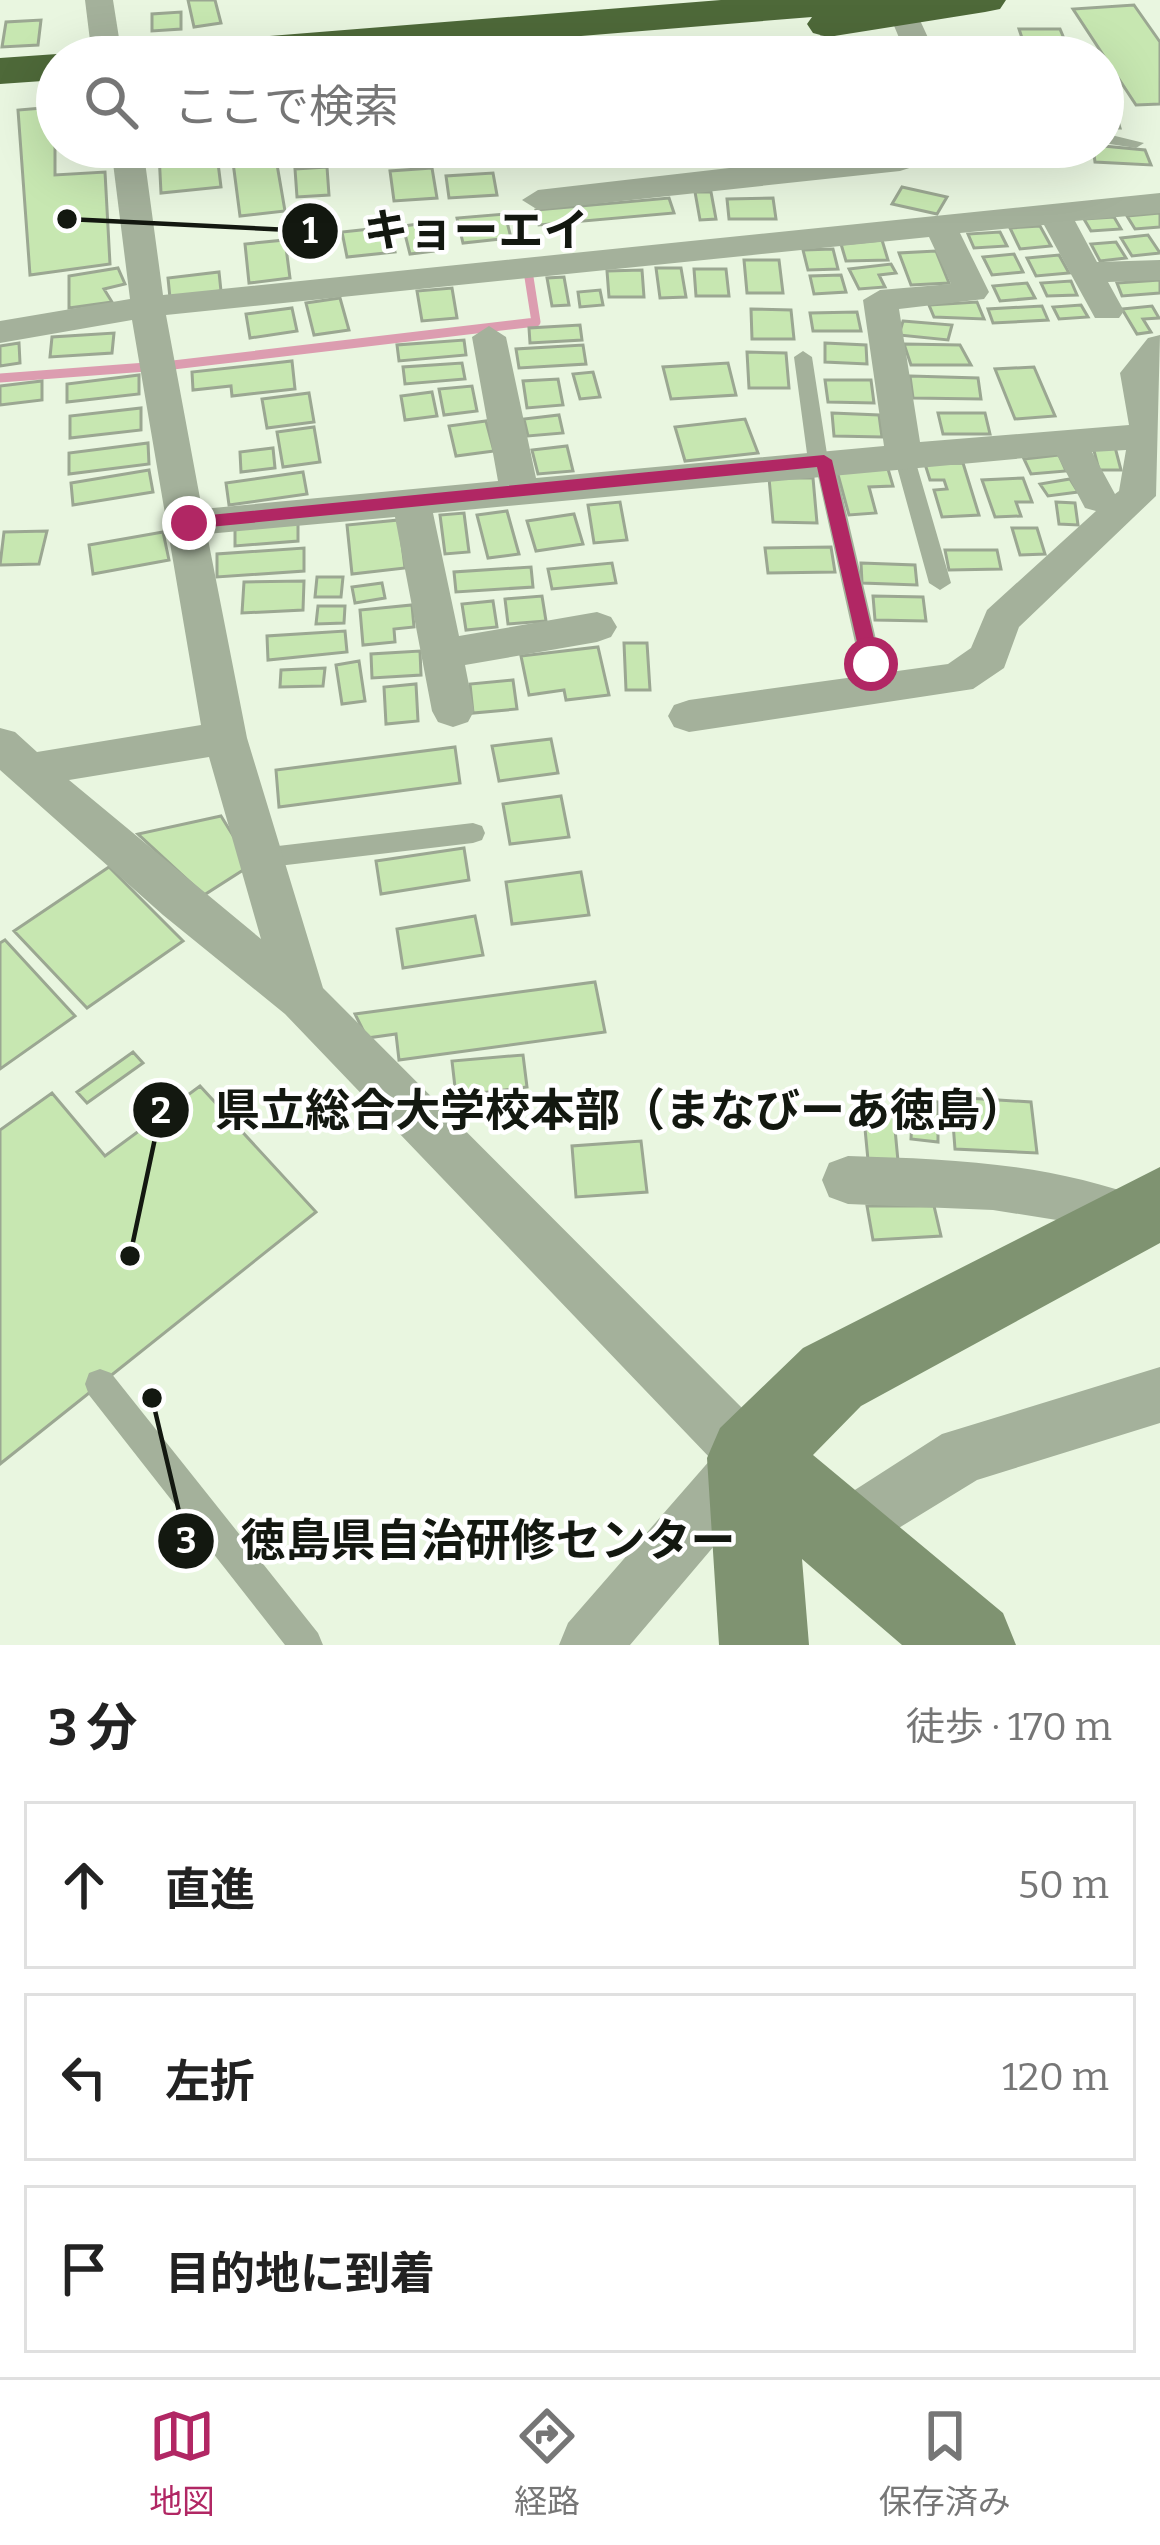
<!DOCTYPE html>
<html lang="ja">
<meta charset="utf-8">
<style>
body{margin:0;font-family:Bitter,"Noto Sans JP",serif;background:#f6f6f6;color:#222}
.stop{position:absolute;width:36px;height:36px;margin:-27px;border:9px solid #b12764;border-radius:50%;background:#fff}
.stop.end{background:#b12764;border-color:#fff;box-shadow:0 3px 12px #0008}
.list{margin:0;padding:0;list-style:none}
h2{display:flex;justify-content:space-between;align-items:center;height:156px;margin:0;padding:0 48px;font-size:51px}
h2 small{font-size:39px;font-weight:400;color:#767676}
.list li{display:grid;grid-template-columns:78px 1fr auto;gap:36px;align-items:center;box-sizing:border-box;height:168px;margin:0 24px 24px;padding:0 24px;border:3px solid #e0e0e0;border-radius:0px}
.list b{display:block;font-size:45px;white-space:nowrap}
.list em{font-size:39px;font-style:normal;color:#767676}
.icon{flex:none;width:66px;height:66px;fill:none;stroke:currentColor;stroke-width:2;stroke-linecap:round;stroke-linejoin:round}
.map{position:relative;flex:none;width:1160px;height:1645px;overflow:hidden}
.search{position:absolute;background:#fff;box-shadow:0 12px 48px #0002;left:36px;right:36px;top:36px;height:132px;display:flex;align-items:center;gap:30px;box-sizing:border-box;padding:0 42px;border-radius:66px;color:#767676;font-size:45px}
.sheet{height:732px;background:#fff}
nav{display:flex;justify-content:space-around;align-items:center;box-sizing:border-box;height:168px;border-top:3px solid #e0e0e0;background:#fff;font-size:33px;color:#767676}
nav a{display:grid;justify-items:center;gap:6px}
nav .on{color:#b12764}
.map>svg:first-child{display:block}
.lines{fill:none;stroke-linecap:round;stroke-linejoin:round}
.stream{stroke:#dc9db0;stroke-width:9}
.building{fill:#c7e7b1;stroke:#9ba792;stroke-width:3}
.lane{fill:#a4b19b;fill-rule:evenodd}
.street{fill:#a4b19b;fill-rule:evenodd}
.secondary{fill:#7f9371;fill-rule:evenodd}
.highway{fill:#4e6939;fill-rule:evenodd}
.route{fill:#b12764}
.leader{fill:none;stroke:#131810;stroke-width:4.5}
.callout-dot{fill:#131810;stroke:#fff;stroke-width:4.5}
.mark-label{font-size:36px;text-anchor:middle;font-weight:bold;fill:#fff}
.callout-label{font-size:45px;text-anchor:middle;font-weight:bold;fill:#131810;stroke:#fff;stroke-width:9;stroke-linejoin:round;paint-order:stroke}
</style>
<div class="map">
<svg width="1160" height="1645" viewBox="0 0 1160 1645">
<rect width="100%" height="100%" fill="#e9f6e0"/>
<g class="lines">
<path class="stream" d="M 0,378 L 173,365 L 536,322 L 528,271"/>
</g>
<path class="building" d="M 188,0 L 215,0 L 221,23 L 194,27 Z
M 1134,5 L 1160,42 L 1160,104 L 1136,105 L 1073,9 Z
M 181,12 L 181,29 L 152,31 L 152,14 Z
M 41,20 L 38,45 L 2,47 L 6,22 Z
M 1019,29 L 1060,29 L 1065,41 L 1023,41 Z
M 1103,104 L 1113,104 L 1120,128 L 1103,128 Z
M 55,107 L 55,175 L 105,172 L 110,264 L 30,275 L 18,110 Z
M 1103,146 L 1145,150 L 1151,165 L 1095,162 L 1093,147 Z
M 216,147 L 221,187 L 161,193 L 159,153 Z
M 231,147 L 274,147 L 285,211 L 240,216 Z
M 388,147 L 427,147 L 428,157 L 390,161 Z
M 1030,147 L 1081,147 L 1084,156 L 1032,155 Z
M 327,167 L 329,195 L 297,197 L 295,169 Z
M 432,168 L 437,198 L 394,201 L 390,171 Z
M 493,173 L 497,195 L 449,198 L 446,176 Z
M 902,187 L 947,197 L 937,214 L 892,204 Z
M 695,192 L 711,192 L 716,219 L 700,220 Z
M 669,198 L 674,213 L 539,225 L 536,210 Z
M 773,198 L 776,219 L 729,219 L 727,199 Z
M 1160,213 L 1160,227 L 1135,229 L 1127,216 Z
M 505,214 L 511,238 L 463,243 L 457,218 Z
M 1114,217 L 1121,229 L 1091,231 L 1084,219 Z
M 435,222 L 443,250 L 410,254 L 403,226 Z
M 1040,226 L 1051,246 L 1020,249 L 1010,228 Z
M 389,227 L 395,252 L 347,257 L 342,232 Z
M 1000,232 L 1007,246 L 974,248 L 968,234 Z
M 1148,235 L 1160,253 L 1132,256 L 1121,238 Z
M 285,240 L 290,278 L 249,283 L 245,244 Z
M 882,240 L 888,260 L 846,261 L 841,244 Z
M 1116,242 L 1126,258 L 1100,261 L 1091,244 Z
M 833,249 L 838,269 L 808,270 L 803,250 Z
M 936,251 L 949,283 L 911,285 L 899,253 Z
M 1014,254 L 1023,272 L 992,275 L 983,257 Z
M 1059,255 L 1069,273 L 1036,276 L 1027,258 Z
M 744,260 L 779,260 L 783,293 L 747,293 Z
M 891,264 L 896,273 L 879,275 L 885,287 L 859,289 L 849,269 Z
M 118,268 L 125,284 L 104,289 L 112,302 L 69,308 L 69,276 Z
M 656,268 L 681,268 L 686,297 L 660,298 Z
M 694,269 L 726,269 L 729,296 L 696,296 Z
M 642,270 L 644,297 L 609,297 L 607,271 Z
M 219,272 L 221,291 L 170,298 L 168,278 Z
M 841,275 L 846,292 L 814,294 L 810,276 Z
M 564,277 L 569,305 L 552,306 L 547,278 Z
M 1160,280 L 1160,293 L 1122,296 L 1117,283 Z
M 1071,281 L 1077,295 L 1047,296 L 1041,283 Z
M 1027,283 L 1035,298 L 1000,301 L 993,286 Z
M 452,288 L 457,318 L 422,321 L 417,291 Z
M 600,290 L 603,305 L 580,307 L 578,292 Z
M 340,298 L 349,330 L 314,335 L 306,303 Z
M 977,302 L 984,319 L 934,317 L 929,305 Z
M 1081,305 L 1088,317 L 1059,319 L 1053,307 Z
M 1042,306 L 1048,320 L 993,323 L 988,309 Z
M 1152,306 L 1159,318 L 1143,319 L 1151,332 L 1137,334 L 1122,309 Z
M 292,308 L 297,331 L 250,338 L 246,314 Z
M 751,309 L 791,310 L 794,339 L 752,339 Z
M 857,312 L 861,331 L 813,331 L 810,313 Z
M 903,321 L 952,325 L 948,340 L 899,335 Z
M 580,325 L 582,340 L 530,343 L 529,328 Z
M 114,333 L 112,353 L 50,357 L 52,337 Z
M 464,340 L 466,355 L 399,361 L 397,345 Z
M 19,343 L 20,363 L 0,366 L 0,346 Z
M 825,343 L 866,345 L 867,364 L 825,362 Z
M 904,344 L 960,345 L 971,365 L 911,365 Z
M 583,345 L 586,364 L 519,368 L 516,349 Z
M 747,352 L 786,353 L 789,388 L 749,388 Z
M 292,361 L 295,389 L 232,396 L 231,386 L 193,390 L 192,372 Z
M 462,363 L 465,379 L 405,384 L 403,367 Z
M 728,363 L 736,395 L 671,399 L 663,367 Z
M 1034,367 L 1055,416 L 1015,419 L 995,369 Z
M 593,372 L 600,397 L 580,399 L 573,374 Z
M 139,375 L 139,394 L 67,402 L 67,384 Z
M 910,376 L 978,378 L 981,399 L 913,398 Z
M 558,379 L 563,405 L 527,408 L 523,381 Z
M 825,380 L 871,380 L 874,403 L 828,402 Z
M 42,381 L 42,400 L 0,405 L 0,386 Z
M 472,386 L 477,411 L 444,415 L 439,389 Z
M 432,392 L 437,416 L 405,420 L 401,396 Z
M 309,393 L 314,422 L 267,428 L 262,399 Z
M 141,408 L 141,430 L 70,438 L 70,416 Z
M 832,413 L 879,415 L 882,437 L 834,436 Z
M 938,413 L 985,413 L 990,434 L 943,434 Z
M 559,415 L 563,433 L 528,436 L 524,419 Z
M 745,419 L 758,453 L 685,461 L 675,427 Z
M 486,421 L 494,451 L 456,456 L 449,426 Z
M 314,427 L 320,462 L 283,467 L 277,432 Z
M 148,443 L 149,464 L 69,474 L 69,453 Z
M 567,446 L 573,471 L 538,474 L 532,450 Z
M 1093,447 L 1115,447 L 1121,470 L 1099,470 Z
M 273,448 L 275,468 L 241,472 L 240,452 Z
M 1059,455 L 1066,471 L 1031,474 L 1024,459 Z
M 963,463 L 979,515 L 942,517 L 934,490 L 947,489 L 944,480 L 930,480 L 925,464 Z
M 888,469 L 893,486 L 869,487 L 876,513 L 849,515 L 837,471 Z
M 149,470 L 153,492 L 73,505 L 71,483 Z
M 303,472 L 307,494 L 229,505 L 226,483 Z
M 769,478 L 813,478 L 817,523 L 773,522 Z
M 1023,478 L 1032,502 L 1016,502 L 1021,516 L 995,517 L 982,480 Z
M 1070,479 L 1078,492 L 1048,496 L 1040,484 Z
M 620,502 L 627,540 L 594,543 L 588,505 Z
M 1056,502 L 1075,503 L 1078,525 L 1059,524 Z
M 507,511 L 519,554 L 488,558 L 477,515 Z
M 464,513 L 469,552 L 445,554 L 440,515 Z
M 574,514 L 583,544 L 536,551 L 527,521 Z
M 399,520 L 405,568 L 352,574 L 347,525 Z
M 298,523 L 298,541 L 235,546 L 235,528 Z
M 1012,528 L 1037,528 L 1045,554 L 1020,555 Z
M 47,531 L 39,564 L 0,565 L 4,532 Z
M 163,532 L 169,560 L 93,574 L 89,545 Z
M 831,547 L 835,572 L 768,573 L 765,548 Z
M 304,548 L 304,571 L 217,577 L 217,554 Z
M 945,550 L 997,550 L 1001,569 L 949,570 Z
M 612,563 L 616,583 L 552,589 L 548,569 Z
M 861,563 L 915,565 L 917,585 L 862,583 Z
M 531,567 L 533,587 L 456,592 L 454,572 Z
M 317,577 L 343,577 L 341,597 L 315,597 Z
M 304,581 L 303,610 L 242,613 L 244,582 Z
M 382,583 L 385,598 L 355,603 L 352,587 Z
M 542,596 L 546,621 L 508,624 L 505,599 Z
M 873,596 L 923,597 L 926,621 L 875,620 Z
M 493,601 L 497,627 L 466,630 L 462,604 Z
M 412,605 L 414,627 L 394,629 L 395,642 L 363,645 L 360,610 Z
M 318,606 L 345,606 L 344,623 L 316,624 Z
M 345,631 L 347,652 L 268,660 L 267,636 Z
M 624,643 L 647,643 L 650,690 L 626,690 Z
M 598,647 L 609,695 L 566,700 L 564,690 L 529,695 L 521,656 Z
M 420,651 L 421,675 L 372,678 L 371,654 Z
M 359,661 L 365,701 L 342,704 L 336,665 Z
M 325,668 L 323,686 L 280,687 L 281,670 Z
M 513,680 L 517,709 L 473,713 L 470,684 Z
M 416,684 L 418,721 L 386,724 L 384,687 Z
M 551,739 L 558,773 L 499,781 L 492,746 Z
M 455,747 L 460,783 L 279,807 L 276,770 Z
M 561,796 L 569,837 L 510,844 L 503,804 Z
M 221,816 L 251,865 L 204,895 L 138,834 Z
M 464,848 L 469,880 L 381,894 L 376,861 Z
M 109,867 L 183,941 L 87,1008 L 14,931 Z
M 581,872 L 589,915 L 512,924 L 506,882 Z
M 475,916 L 483,955 L 403,968 L 397,929 Z
M 5,940 L 75,1016 L 0,1069 L 0,943 Z
M 595,982 L 605,1032 L 399,1060 L 396,1034 L 367,1038 L 355,1014 Z
M 133,1052 L 143,1063 L 87,1103 L 77,1092 Z
M 523,1055 L 527,1087 L 456,1096 L 452,1061 Z
M 200,1086 L 316,1212 L 0,1464 L 0,1130 L 52,1093 L 105,1156 Z
M 951,1097 L 1031,1102 L 1037,1153 L 955,1149 Z
M 913,1098 L 938,1102 L 938,1142 L 911,1139 Z
M 863,1108 L 893,1108 L 898,1161 L 868,1160 Z
M 641,1141 L 647,1192 L 576,1197 L 572,1146 Z
M 867,1206 L 934,1206 L 941,1236 L 873,1240 Z"/>
<g class="lines">
<path class="lane" d="M 818,22 L 828,22 L 847,57 L 831,57 L 815,25 Z
M 1103,133 L 1144,143 L 1136,148 L 1103,143 Z
M 803,351 L 812,357 L 827,454 L 834,460 L 882,665 L 871,673 L 860,665 L 816,467 L 808,461 L 794,357 Z
M 904,449 L 914,456 L 951,583 L 940,590 L 929,583 L 894,456 Z
M 473,823 L 482,826 L 485,833 L 482,840 L 473,843 L 261,868 L 252,865 L 249,858 L 252,851 L 261,848 Z
M 100,1369 L 111,1373 L 318,1633 L 323,1645 L 285,1645 L 89,1395 L 85,1384 L 89,1373 Z"/>
<path class="street" d="M 85,0 L 113,0 L 122,57 L 92,57 Z
M 904,7 L 918,16 L 937,57 L 907,57 L 890,16 Z
M 111,147 L 143,147 L 163,295 L 1160,193 L 1160,213 L 1075,221 L 1097,262 L 1160,260 L 1160,280 L 1108,282 L 1124,311 L 1119,318 L 1095,318 L 1044,225 L 960,233 L 989,292 L 984,299 L 899,309 L 920,442 L 1129,425 L 1120,373 L 1148,338 L 1160,335 L 1156,496 L 1019,627 L 1004,668 L 973,689 L 689,732 L 674,727 L 668,716 L 674,705 L 689,700 L 948,664 L 971,648 L 987,610 L 1096,511 L 1085,508 L 1057,455 L 433,513 L 459,636 L 597,612 L 611,617 L 617,627 L 611,637 L 597,642 L 465,665 L 474,711 L 468,722 L 453,727 L 438,722 L 432,711 L 395,517 L 207,534 L 247,738 L 323,988 L 771,1437 L 779,1458 L 771,1479 L 630,1645 L 559,1645 L 568,1623 L 711,1459 L 285,1014 L 163,915 L 0,770 L 0,728 L 15,732 L 37,752 L 201,725 L 132,320 L 0,343 L 0,321 L 130,299 ZM 929,237 L 951,284 L 880,290 L 863,300 L 884,446 L 536,478 L 506,337 L 489,326 L 472,337 L 498,481 L 202,509 L 166,315 ZM 1126,450 L 1119,491 L 1115,494 L 1092,452 ZM 209,757 L 261,939 L 69,780 Z
M 912,147 L 958,147 L 953,154 L 900,171 L 538,210 L 522,200 L 538,190 Z
M 848,1156 C 954,1159 1050,1163 1150,1201 L 1158,1219 L 1150,1237 L 1131,1244 L 1063,1221 L 993,1210 L 848,1204 L 829,1197 L 822,1180 L 829,1163 Z
M 1160,1367 L 1160,1423 L 977,1480 L 840,1564 L 819,1555 L 810,1534 L 819,1513 L 942,1434 Z"/>
<path class="secondary" d="M 1160,1167 L 1160,1243 L 861,1406 L 813,1455 L 1003,1613 L 1016,1645 L 902,1645 L 802,1559 L 809,1645 L 719,1645 L 707,1458 L 720,1428 L 803,1348 Z"/>
<path class="highway" d="M 721,0 L 1006,0 L 1000,9 L 985,12 L 828,37 L 813,33 L 807,24 L 812,17 L 327,57 L 149,57 L 155,48 L 170,44 Z
M 57,54 L 69,57 L 57,57 L 57,80 L 0,84 L 0,58 Z"/>
</g>
<path class="route" d="M 824,455 L 832,460 L 880,664 L 871,671 L 862,664 L 817,467 L 189,529 L 181,523 L 189,517 Z"/>
<path class="leader" d="M67 219L310 231M130 1256L161 1110M152 1398L186 1541"/>
<g class="callout-dot">
<circle cx="67" cy="219" r="12"/>
<circle cx="130" cy="1256" r="12"/>
<circle cx="152" cy="1398" r="12"/>
<circle cx="310" cy="231" r="30"/>
<circle cx="161" cy="1110" r="30"/>
<circle cx="186" cy="1541" r="30"/>
</g>
<g class="mark-label">
<text x="310" y="243">1</text>
<text x="161" y="1123">2</text>
<text x="186" y="1553">3</text>
</g>
<g class="callout-label">
<text x="476" y="246">キョーエイ</text>
<text x="620" y="1126">県立総合大学校本部（まなびーあ徳島）</text>
<text x="488" y="1556">徳島県自治研修センター</text>
</g>
</svg>
<div class="stop" style="left:871px;top:664px"></div>
<div class="stop end" style="left:189px;top:523px"></div>
<div class="search"><svg class="icon" aria-label="search" viewBox="0 0 24 24"><circle cx="10" cy="10" r="6"/><path d="M15 15l6 6"/></svg>ここで検索</div>
</div>
<section class="sheet">
<h2>3 分<small>徒歩 · 170 m</small></h2>
<ul class="list">
<li><svg class="icon" aria-label="ahead" viewBox="0 0 24 24"><path d="M12 20V5M6 11l6-6 6 6"/></svg><div><b>直進</b></div><em>50 m</em></li>
<li><svg class="icon" aria-label="left" viewBox="0 0 24 24"><path d="M17 20v-9H6M10 6l-5 5 5 5"/></svg><div><b>左折</b></div><em>120 m</em></li>
<li><svg class="icon" aria-label="arrive" viewBox="0 0 24 24"><path d="M6 21V4h12l-3 4 3 4H6"/></svg><div><b>目的地に到着</b></div></li>
</ul>
</section>
<nav>
<a class="on"><svg class="icon" aria-label="map" viewBox="0 0 24 24"><path d="M3 6l6-2 6 2 6-2v14l-6 2-6-2-6 2zM9 4v14M15 6v14"/></svg>地図</a>
<a><svg class="icon" aria-label="directions" viewBox="0 0 24 24"><path d="M12 3l9 9-9 9-9-9zM9 14v-3h6M13 9l2 2-2 2"/></svg>経路</a>
<a><svg class="icon" aria-label="saved" viewBox="0 0 24 24"><path d="M7 4h10v16l-5-4-5 4z"/></svg>保存済み</a>
</nav>
